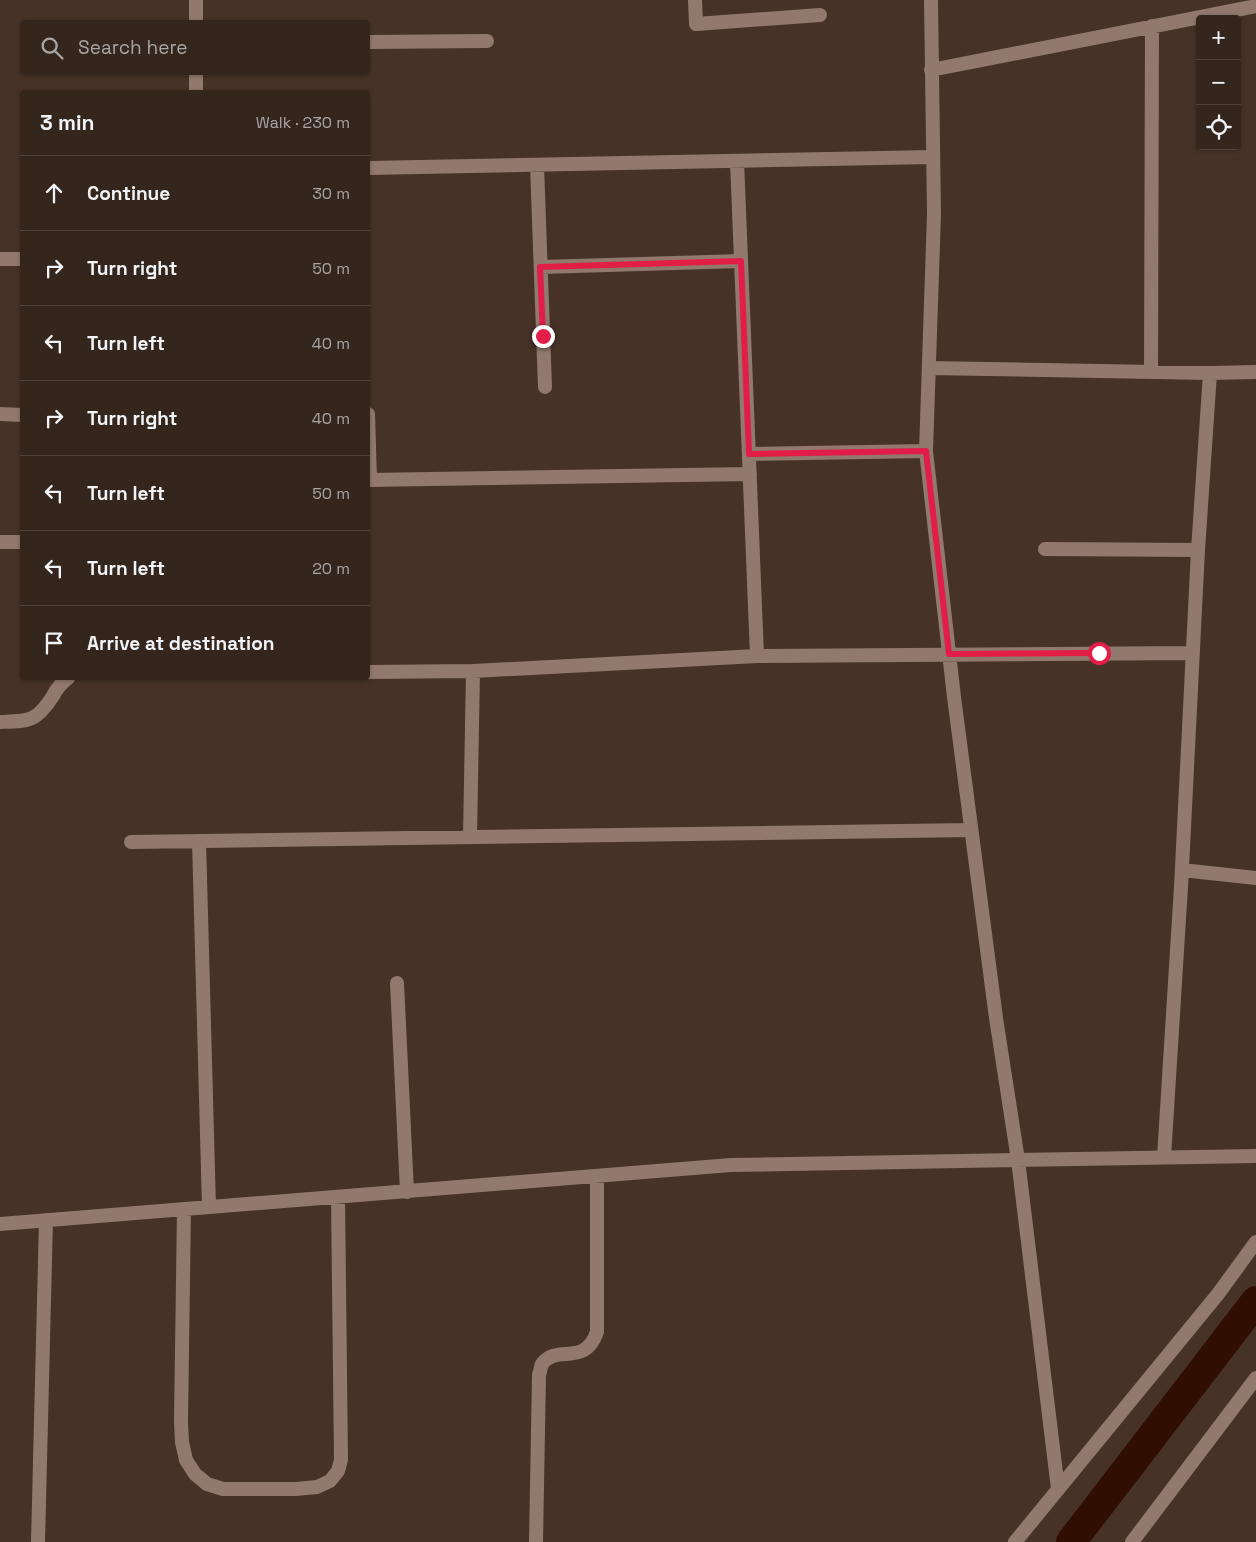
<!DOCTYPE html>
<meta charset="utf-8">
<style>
body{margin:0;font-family:"Space Grotesk",sans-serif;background:#3f322a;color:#f1f3f6}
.controls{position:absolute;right:15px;top:15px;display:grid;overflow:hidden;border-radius:5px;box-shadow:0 1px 4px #0004}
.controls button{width:45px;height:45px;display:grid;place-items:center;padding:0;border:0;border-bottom:1px solid #4e433b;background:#34261d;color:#f1f3f6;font:25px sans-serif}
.stop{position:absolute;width:15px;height:15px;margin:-11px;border:4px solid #e11d48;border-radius:50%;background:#fff}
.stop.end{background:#e11d48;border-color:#fff;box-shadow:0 1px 5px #0008}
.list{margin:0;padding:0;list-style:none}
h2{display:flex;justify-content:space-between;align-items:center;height:65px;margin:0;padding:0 20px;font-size:21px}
h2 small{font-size:16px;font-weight:400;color:#a9a5a4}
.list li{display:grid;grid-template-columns:32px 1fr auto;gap:15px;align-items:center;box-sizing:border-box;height:75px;padding:0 20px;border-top:1px solid #4e433b}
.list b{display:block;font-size:19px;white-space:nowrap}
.list em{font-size:16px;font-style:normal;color:#a9a5a4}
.icon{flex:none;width:28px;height:28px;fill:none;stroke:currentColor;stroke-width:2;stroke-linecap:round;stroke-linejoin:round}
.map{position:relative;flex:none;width:1256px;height:1542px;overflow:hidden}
.search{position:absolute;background:#34261d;box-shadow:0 1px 4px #0004;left:20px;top:20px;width:350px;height:55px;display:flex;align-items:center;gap:12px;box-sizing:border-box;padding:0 18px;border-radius:5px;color:#a9a5a4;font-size:19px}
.panel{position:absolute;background:#34261d;box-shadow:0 1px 4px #0004;left:20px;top:90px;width:350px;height:590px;border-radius:5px}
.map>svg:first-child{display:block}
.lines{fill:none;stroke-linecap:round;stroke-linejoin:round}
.canal{stroke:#310f00;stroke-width:30}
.minor{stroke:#91796d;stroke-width:14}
.tertiary{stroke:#91796d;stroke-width:14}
.route{stroke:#e11d48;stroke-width:6}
</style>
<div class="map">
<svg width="1256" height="1542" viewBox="0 0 1256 1542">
<rect width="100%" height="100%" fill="#463227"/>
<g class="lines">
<path class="canal" d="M 1071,1542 L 1256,1301"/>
<path class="minor" d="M 695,0 L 696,24 L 820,15
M 931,0 L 934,214 L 926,451 L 954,697 L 996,1018 L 1018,1160 L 1058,1489
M 196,22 L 196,0
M 368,42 L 487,41
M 931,70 L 1256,6
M 196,92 L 196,72
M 737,161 L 757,656
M 537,165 L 545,387
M 368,168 L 933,157
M 0,259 L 22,259
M 541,267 L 741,261
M 929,368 L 1210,373 L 1256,372
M 1151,372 L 1152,26
M 0,414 L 22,415
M 368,414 L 370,480
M 749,454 L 926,451
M 368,480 L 750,474
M 0,542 L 22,542
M 1045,549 L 1198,550
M 368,672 L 473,671 L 757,656 L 1193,653
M 0,722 C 30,721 36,722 53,696 C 57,688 61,683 68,678
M 470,837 L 473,671
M 199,841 L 209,1207
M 131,842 L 971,830
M 1182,870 L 1256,878
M 397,983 L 407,1192
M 1164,1157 L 1181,887 L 1198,550 L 1210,373
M 184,1209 L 181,1422 L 182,1442 L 186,1460 L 195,1474 L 207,1484 L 223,1489 L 296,1489 L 317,1487 L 330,1481 L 338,1471 L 341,1460 L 338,1197
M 0,1224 L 731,1165 L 1256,1156
M 38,1542 L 46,1220
M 536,1542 L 539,1375 C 540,1372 541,1366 542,1364 C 558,1343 584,1368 597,1332 L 597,1176"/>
<path class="tertiary" d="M 1015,1542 L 1218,1294 L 1256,1242
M 1132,1542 L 1256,1378"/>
</g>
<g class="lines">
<path class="route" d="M 543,336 L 540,267 L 741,261 L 749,454 L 926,451 L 949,654 L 1099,653"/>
</g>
</svg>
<div class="controls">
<button>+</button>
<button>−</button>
<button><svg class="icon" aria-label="locate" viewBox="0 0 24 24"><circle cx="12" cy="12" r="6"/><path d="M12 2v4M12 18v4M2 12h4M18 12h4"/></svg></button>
</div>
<div class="stop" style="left:1099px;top:653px"></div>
<div class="stop end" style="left:543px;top:336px"></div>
<div class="search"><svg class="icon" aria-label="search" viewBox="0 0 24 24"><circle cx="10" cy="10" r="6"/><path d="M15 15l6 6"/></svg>Search here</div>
<section class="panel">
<h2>3 min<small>Walk · 230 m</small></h2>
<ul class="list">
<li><svg class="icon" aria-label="ahead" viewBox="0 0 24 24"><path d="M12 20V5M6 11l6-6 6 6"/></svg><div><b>Continue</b></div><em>30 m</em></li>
<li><svg class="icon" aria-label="right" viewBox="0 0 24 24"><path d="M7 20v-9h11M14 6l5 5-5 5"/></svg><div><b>Turn right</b></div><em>50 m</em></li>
<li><svg class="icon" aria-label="left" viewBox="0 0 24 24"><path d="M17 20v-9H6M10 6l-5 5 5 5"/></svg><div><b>Turn left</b></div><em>40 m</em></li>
<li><svg class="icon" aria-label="right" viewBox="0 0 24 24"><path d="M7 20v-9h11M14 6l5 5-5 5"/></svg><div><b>Turn right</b></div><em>40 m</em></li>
<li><svg class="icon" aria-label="left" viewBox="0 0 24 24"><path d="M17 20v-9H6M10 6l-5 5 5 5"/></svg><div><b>Turn left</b></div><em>50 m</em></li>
<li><svg class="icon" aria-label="left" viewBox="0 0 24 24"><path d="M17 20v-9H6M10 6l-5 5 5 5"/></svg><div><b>Turn left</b></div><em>20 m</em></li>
<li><svg class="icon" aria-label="arrive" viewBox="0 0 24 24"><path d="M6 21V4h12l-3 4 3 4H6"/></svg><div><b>Arrive at destination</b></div></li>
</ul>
</section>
</div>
